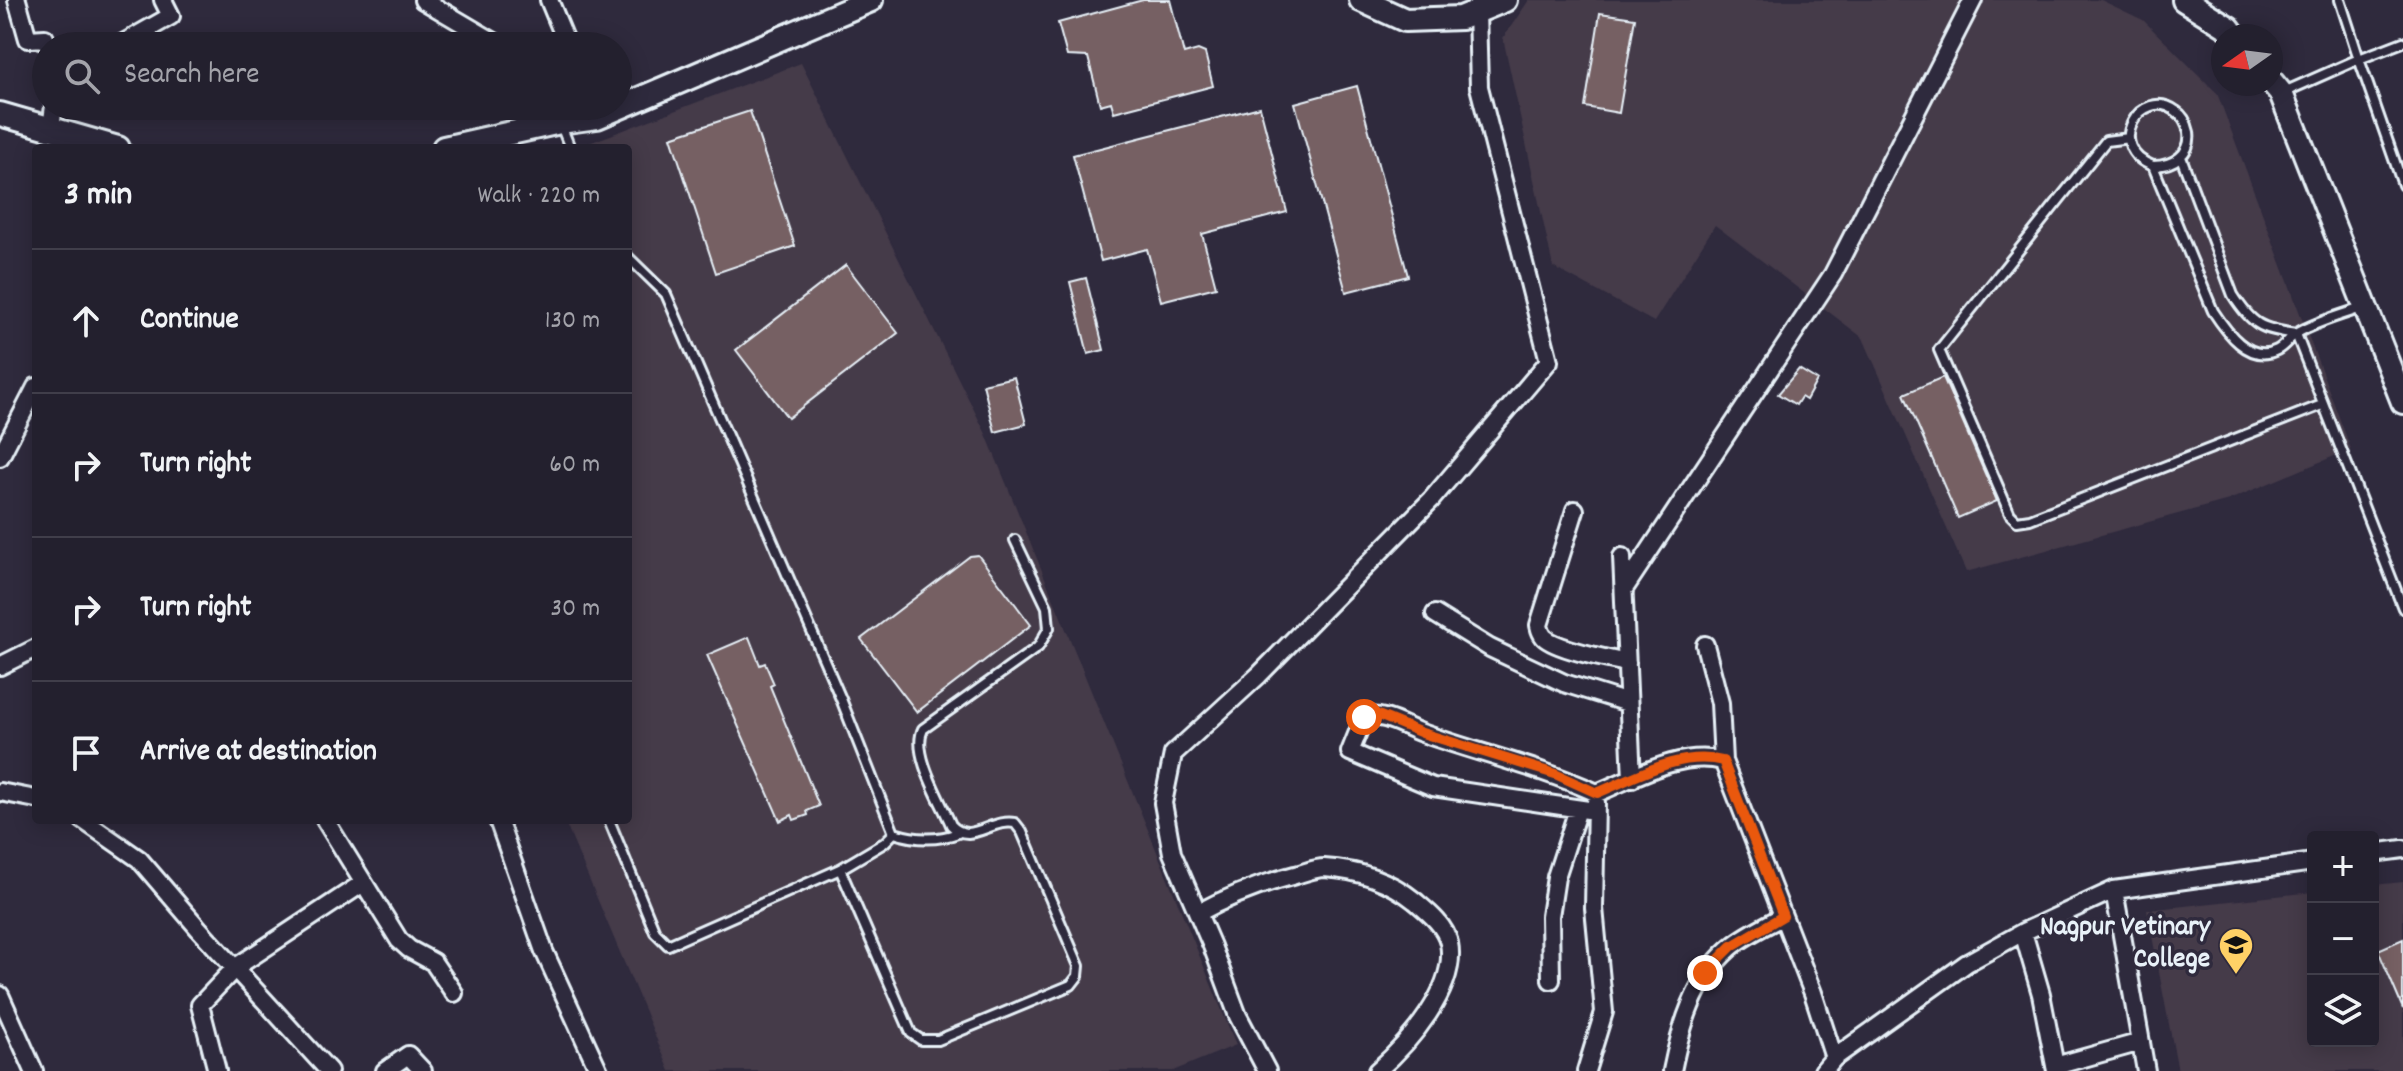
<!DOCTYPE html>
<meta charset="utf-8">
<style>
body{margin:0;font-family:Dekko,sans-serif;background:#2b2836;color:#f1f3f6}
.controls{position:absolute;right:24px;bottom:24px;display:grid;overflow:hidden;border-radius:8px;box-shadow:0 4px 20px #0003}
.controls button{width:72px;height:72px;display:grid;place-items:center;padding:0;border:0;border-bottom:2px solid #403e4a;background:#23202e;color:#f1f3f6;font:40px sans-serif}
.compass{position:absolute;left:2211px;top:24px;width:72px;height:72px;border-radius:50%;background:#23202e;box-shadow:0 4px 20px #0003;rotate:256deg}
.stop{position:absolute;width:24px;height:24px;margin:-18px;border:6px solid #ea580c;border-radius:50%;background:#fff}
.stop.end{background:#ea580c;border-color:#fff;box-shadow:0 2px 8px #0008}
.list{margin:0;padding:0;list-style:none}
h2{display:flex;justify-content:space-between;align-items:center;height:104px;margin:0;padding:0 32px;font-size:34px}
h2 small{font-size:26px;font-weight:400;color:#a3a3aa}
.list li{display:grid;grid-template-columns:52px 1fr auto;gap:24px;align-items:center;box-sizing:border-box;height:144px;padding:0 32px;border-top:2px solid #403e4a}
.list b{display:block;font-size:30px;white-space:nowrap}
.list em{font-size:26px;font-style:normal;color:#a3a3aa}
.icon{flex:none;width:44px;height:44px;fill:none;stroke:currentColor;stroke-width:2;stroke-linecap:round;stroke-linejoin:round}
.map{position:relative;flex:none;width:2403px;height:1071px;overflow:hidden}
.search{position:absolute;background:#23202e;box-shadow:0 4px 20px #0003;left:32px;top:32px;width:600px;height:88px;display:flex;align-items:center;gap:20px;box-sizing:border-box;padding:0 28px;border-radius:44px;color:#a3a3aa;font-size:30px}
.panel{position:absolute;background:#23202e;box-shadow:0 4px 20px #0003;left:32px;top:144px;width:600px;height:680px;border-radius:8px}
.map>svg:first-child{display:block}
.built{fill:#443a49}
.building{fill:#766064;stroke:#e8f1f8;stroke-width:2}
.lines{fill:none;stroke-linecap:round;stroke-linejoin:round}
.lane-casing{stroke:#e8f1f8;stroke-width:14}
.street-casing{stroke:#e8f1f8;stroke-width:22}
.secondary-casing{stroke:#e8f1f8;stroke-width:28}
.lane{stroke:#2f2a3d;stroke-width:8}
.street{stroke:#2f2a3d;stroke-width:16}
.secondary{stroke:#2f2a3d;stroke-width:22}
.route{stroke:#ea580c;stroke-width:10}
.labels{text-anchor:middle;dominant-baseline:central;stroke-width:7;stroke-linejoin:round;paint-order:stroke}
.poi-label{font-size:28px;font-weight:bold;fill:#e8f1f8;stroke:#2f2a3d;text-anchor:end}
</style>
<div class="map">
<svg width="2403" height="1071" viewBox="0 0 2403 1071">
<rect width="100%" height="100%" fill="#2f2a3d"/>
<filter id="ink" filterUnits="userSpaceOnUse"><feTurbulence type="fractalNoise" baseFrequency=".0125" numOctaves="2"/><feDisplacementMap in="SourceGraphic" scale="16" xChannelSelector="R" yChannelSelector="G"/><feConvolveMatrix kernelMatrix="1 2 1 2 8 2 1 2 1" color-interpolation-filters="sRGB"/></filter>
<g filter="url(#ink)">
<path class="built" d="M 1529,0 L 2101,0 L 2143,20 L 2217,93 L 2351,449 L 2229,500 L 1966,572 L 1863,338 L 1715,225 L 1654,322 L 1553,267 L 1503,38 Z
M 801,63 L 986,434 L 1236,1045 L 1173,1071 L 670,1071 L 564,820 L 628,820 L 628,148 L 576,148 Z
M 2403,882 L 2403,1071 L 2178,1071 L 2147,910 L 2313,892 L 2313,1041 L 2373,1041 L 2373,885 Z"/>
<path class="building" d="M 1143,0 L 1170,0 L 1184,54 L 1198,50 L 1205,53 L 1213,86 L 1114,112 L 1111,102 L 1100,105 L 1088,57 L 1067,56 L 1058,23 Z
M 1600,13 L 1635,18 L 1619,113 L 1585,107 Z
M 1357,86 L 1408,276 L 1346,292 L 1295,103 Z
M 1260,107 L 1287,212 L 1202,234 L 1216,287 L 1161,301 L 1147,249 L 1101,261 L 1073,155 Z
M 750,111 L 795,246 L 716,273 L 671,137 Z
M 846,265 L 898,333 L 788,418 L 736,350 Z
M 1086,278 L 1104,350 L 1088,354 L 1070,282 Z
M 1799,369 L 1817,380 L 1806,400 L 1801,397 L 1796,405 L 1778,394 Z
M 1014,377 L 1026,424 L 995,432 L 983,384 Z
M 1943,377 L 1997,501 L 1958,518 L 1904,394 Z
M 978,555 L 1031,625 L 917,712 L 861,639 L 970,556 Z
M 749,637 L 760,665 L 765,663 L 774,684 L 770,686 L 819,806 L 807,811 L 808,815 L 794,820 L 792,815 L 780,821 L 707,655 Z
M 2403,939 L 2403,1009 L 2378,950 Z"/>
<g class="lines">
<g class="lane-casing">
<path id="lane" d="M 2403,42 L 2359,59 L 2403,185
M 2282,93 L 2359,59 L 2340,0
M 560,123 L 570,148
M 2129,138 L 2106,141 L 1939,350 L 2010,514 L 2017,521 L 2030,519 L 2322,405
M 2181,157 L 2233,295 C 2252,325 2261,329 2296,334
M 2153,166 C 2173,166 2192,154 2189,132 C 2187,123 2184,116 2176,111 C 2141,85 2103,148 2153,166 L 2213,311 C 2226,331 2249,364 2277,350 C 2285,346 2289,338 2297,333 C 2316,322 2341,315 2362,308
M 2296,334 L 2403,608
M 609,820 L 655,932 L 668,945 L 840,869 L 884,843 L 894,833 L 841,699 L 666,294 L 628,257
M 894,833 C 916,840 937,841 958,833
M 840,869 L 911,1033 L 921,1040 L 938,1040 L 1071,985 L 1078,976 L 1079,966 L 1022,832 L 1015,823 C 992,818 970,846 951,825 C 941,801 911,753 923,729 L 1038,647 L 1049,628 L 1047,607 L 1015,540"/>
</g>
<g class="street-casing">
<path id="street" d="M 17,0 L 28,39 L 45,38 L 48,46
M 423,0 L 501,46
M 549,0 L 568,46
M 118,46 L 171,16 L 163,0
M 51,128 L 54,106
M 0,457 L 36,387
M 1575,510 L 1539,625 C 1540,630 1540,632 1544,637 C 1556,649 1608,659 1627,663
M 1622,557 L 1632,779
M 1624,589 L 1833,274 L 1973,0
M 1435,614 L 1490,648 L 1564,683 L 1628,703
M 1705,645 L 1720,703 L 1723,761
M 0,666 L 36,648
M 0,792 L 36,799
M 1595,811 L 1433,787 L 1350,752 L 1364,717 C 1385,713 1403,726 1422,733 C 1481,754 1540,767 1597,793 C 1636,777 1680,750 1723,761 L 1813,993 L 1834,1058
M 83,820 L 139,859 L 199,929 L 329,1071
M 325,820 L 399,940 L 409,949 L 433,962 L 454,993
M 498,820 L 544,951 L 599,1071
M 2373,853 L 2403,849
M 2114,890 L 2146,1071
M 1198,913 C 1229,896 1261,884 1295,875 C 1304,873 1315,868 1324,868 C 1357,870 1389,880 1415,901 C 1428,912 1445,925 1449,943 C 1458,988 1408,1044 1377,1071
M 2023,932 L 2041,994 L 2056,1071
M 1551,980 L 1550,916 L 1556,877 L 1578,809
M 0,995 L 34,1071
M 2055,1066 L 2141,1042
M 217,1071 L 200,1005 L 236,967 L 363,883
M 385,1071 L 408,1055 L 423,1071
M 1267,1071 L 1238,1016 L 1212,946 L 1172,853 L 1163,803 L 1173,754 L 1259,675 L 1431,500 L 1549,361 L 1479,87 L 1477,11
M 1586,1071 L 1604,1012 L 1594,908 L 1596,802
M 1672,1071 C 1681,1026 1694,980 1729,949 C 1744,935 1766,926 1783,916
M 1823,1071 L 1834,1058 L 1967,963 L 2023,932 L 2114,890 L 2313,862"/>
</g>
<g class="secondary-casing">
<path id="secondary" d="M 1361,0 L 1405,20 L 1461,18 L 1505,0
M 2184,0 L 2229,28 L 2235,36
M 2271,81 L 2281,93 L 2403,402
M 0,114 L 118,148
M 444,148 L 560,122 L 597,117 L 871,0"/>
</g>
<use href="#lane" class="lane"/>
<use href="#street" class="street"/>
<use href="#secondary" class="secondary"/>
</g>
</g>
<g class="lines" filter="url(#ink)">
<path class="route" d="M 1364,717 L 1376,714 L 1422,733 L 1555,774 L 1597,793 C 1636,777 1680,750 1723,761 L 1783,916 L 1732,946 L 1705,973"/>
</g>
<defs>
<g id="university-pin" transform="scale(1.8)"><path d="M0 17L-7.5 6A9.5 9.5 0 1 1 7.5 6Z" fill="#ffd166" stroke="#2f2a3d"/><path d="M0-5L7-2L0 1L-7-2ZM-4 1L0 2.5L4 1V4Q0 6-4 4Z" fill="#111"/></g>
</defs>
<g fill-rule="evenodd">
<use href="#university-pin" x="2236" y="945"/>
</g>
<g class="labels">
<g class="poi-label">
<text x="2210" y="929">Nagpur Vetinary<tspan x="2210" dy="32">College</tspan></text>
</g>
</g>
</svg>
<div class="controls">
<button>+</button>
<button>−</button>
<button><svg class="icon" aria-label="layers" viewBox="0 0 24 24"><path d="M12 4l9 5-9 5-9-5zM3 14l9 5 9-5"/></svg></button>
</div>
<svg class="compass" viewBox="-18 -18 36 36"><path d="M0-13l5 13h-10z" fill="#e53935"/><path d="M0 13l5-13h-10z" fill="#a3a3aa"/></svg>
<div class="stop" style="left:1364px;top:717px"></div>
<div class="stop end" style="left:1705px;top:973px"></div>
<div class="search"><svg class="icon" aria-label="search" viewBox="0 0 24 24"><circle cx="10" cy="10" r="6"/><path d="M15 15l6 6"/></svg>Search here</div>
<section class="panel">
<h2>3 min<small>Walk · 220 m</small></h2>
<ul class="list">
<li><svg class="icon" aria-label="ahead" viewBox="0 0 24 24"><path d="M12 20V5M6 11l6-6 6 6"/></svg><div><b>Continue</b></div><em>130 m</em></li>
<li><svg class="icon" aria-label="right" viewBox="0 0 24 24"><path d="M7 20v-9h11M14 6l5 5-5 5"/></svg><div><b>Turn right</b></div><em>60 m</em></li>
<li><svg class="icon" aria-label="right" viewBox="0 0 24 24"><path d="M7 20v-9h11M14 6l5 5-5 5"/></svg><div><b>Turn right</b></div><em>30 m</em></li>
<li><svg class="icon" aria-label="arrive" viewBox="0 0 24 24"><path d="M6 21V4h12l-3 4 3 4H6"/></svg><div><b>Arrive at destination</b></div></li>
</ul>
</section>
</div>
